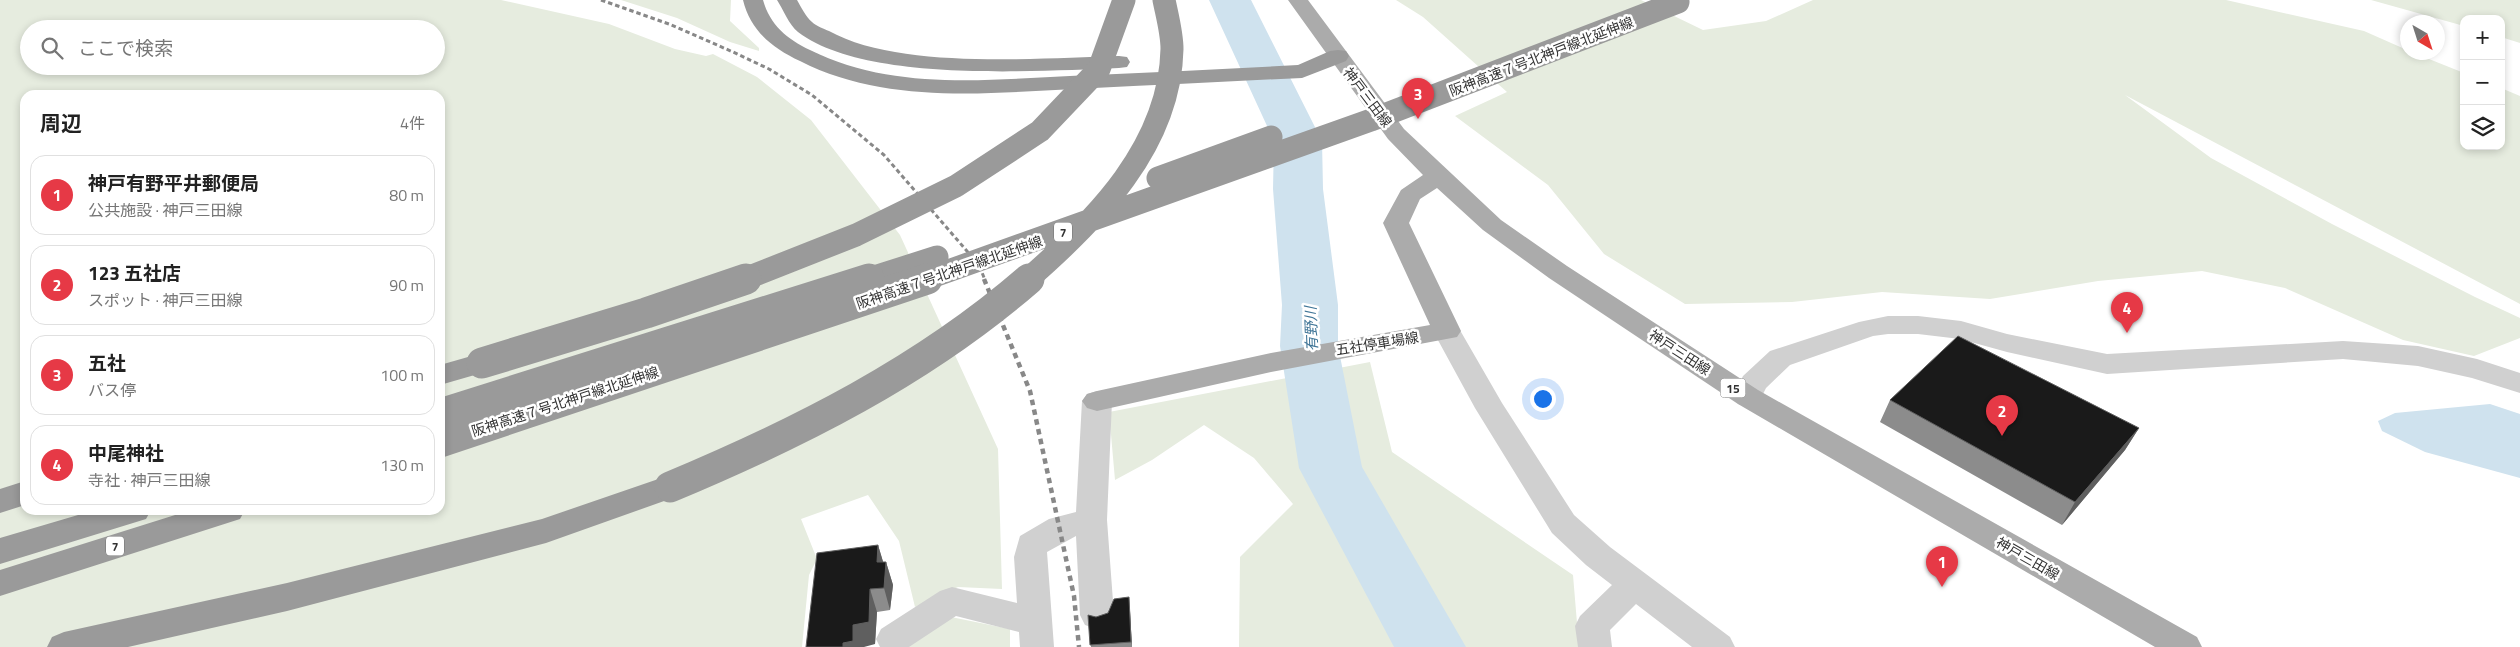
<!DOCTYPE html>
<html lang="ja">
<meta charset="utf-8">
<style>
body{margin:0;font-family:"Titillium Web","Noto Sans JP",sans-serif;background:#f6f6f6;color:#222}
.controls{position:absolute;right:15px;top:15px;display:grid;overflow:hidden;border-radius:10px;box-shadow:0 2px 8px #0003}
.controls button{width:45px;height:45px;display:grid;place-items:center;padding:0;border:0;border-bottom:1px solid #e0e0e0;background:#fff;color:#222;font:25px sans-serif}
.compass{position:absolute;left:2400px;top:15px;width:45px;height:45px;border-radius:50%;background:#fff;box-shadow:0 2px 8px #0003;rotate:141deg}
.you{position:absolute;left:1542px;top:398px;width:18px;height:18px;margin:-12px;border:4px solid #fff;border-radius:50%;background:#1a73e8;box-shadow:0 0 0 8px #1a73e833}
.badge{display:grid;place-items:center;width:32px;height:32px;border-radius:50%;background:#e63946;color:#fff;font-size:16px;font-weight:700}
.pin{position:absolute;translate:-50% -41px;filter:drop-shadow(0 1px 2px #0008)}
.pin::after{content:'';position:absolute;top:26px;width:18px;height:15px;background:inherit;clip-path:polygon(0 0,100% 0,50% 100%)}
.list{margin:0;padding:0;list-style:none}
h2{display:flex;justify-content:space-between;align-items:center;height:65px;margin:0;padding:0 20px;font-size:21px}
h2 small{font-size:16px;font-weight:400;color:#767676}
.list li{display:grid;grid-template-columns:32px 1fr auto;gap:15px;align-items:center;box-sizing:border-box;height:80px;margin:0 10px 10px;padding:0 10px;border:1px solid #e0e0e0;border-radius:15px}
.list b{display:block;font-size:19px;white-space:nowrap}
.list p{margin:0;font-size:16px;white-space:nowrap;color:#767676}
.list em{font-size:16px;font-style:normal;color:#767676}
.icon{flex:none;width:28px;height:28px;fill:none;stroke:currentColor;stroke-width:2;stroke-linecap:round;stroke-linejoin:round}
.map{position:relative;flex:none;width:2520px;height:647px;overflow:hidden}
.search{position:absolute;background:#fff;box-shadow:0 2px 8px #0003;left:20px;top:20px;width:425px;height:55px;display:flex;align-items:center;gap:12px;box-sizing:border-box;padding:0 18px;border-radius:28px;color:#767676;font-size:19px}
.panel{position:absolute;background:#fff;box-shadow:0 2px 8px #0003;left:20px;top:90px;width:425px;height:425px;border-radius:15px}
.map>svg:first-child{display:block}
.green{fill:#e6ecdf;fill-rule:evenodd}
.water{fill:#cfe2ee}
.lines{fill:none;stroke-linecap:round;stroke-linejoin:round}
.river{fill:#cfe2ee;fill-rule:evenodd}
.minor{fill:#d0d0d0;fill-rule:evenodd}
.major{fill:#ababab;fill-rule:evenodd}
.highway{fill:#9a9a9a;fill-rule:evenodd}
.rail-far1{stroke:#888;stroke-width:3;stroke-dasharray:4.5 3;stroke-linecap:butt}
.rail{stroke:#888;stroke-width:4.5;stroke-dasharray:5.5 4.5;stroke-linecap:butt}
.highway-bridge-far1{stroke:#9a9a9a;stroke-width:23}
.highway-bridge{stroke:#9a9a9a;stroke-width:31}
.wall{fill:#8c8c8c}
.shaded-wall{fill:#5f5f5f}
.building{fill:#1a1a1a;stroke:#5f5f5f}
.labels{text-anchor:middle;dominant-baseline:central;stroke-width:5;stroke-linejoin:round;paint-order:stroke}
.shield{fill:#fff;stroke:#707070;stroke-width:1}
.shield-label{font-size:12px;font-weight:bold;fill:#333}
.street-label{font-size:14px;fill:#333;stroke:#fff}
.water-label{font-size:15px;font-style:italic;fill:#3f7597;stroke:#fff}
</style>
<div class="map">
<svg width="2520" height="647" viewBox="0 0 2520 647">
<rect width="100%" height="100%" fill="#fff"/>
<path class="green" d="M 0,0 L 501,0 L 609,24 L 675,49 L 706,56 L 713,54 L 757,77 L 811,120 L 900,235 L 998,449 L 1002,589 L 958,587 L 915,607 L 899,541 L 868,495 L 801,519 L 817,559 L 809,575 L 802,647 L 0,647 ZM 29,29 L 436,29 L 436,66 L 29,66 ZM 25,95 L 440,95 L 440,510 L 25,510 Z
M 621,0 L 731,0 L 730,21 L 759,48 L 759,51 L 730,42 L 677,18 Z
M 1396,0 L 1641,0 L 1703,30 L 1766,21 L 1813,0 L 2226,0 L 2364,31 L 2407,50 L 2408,52 L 2414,53 L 2464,73 L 2464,146 L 2501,146 L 2501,88 L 2520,96 L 2520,304 L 2125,95 L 2211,158 L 2332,224 L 2475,297 L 2520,318 L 2520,338 L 2474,356 L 2403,340 L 2285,288 L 2202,271 L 2098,281 L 1990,299 L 1882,292 L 1792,302 L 1685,304 L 1604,254 L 1548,185 L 1455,116 L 1507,92 L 1423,17 Z
M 2371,0 L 2520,0 L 2520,43 L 2501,37 L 2501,19 L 2464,19 L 2464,26 Z
M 1370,362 L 1392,452 L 1573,575 L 1579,647 L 1239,647 L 1240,557 L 1293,504 L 1254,458 L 1204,425 L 1152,460 L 1115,480 L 1109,412 Z
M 951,617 L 1010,629 L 1010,647 L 906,647 Z"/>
<path class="water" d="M 2490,404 L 2520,414 L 2520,478 L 2425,452 L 2382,431 L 2378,421 L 2395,413 Z"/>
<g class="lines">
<path class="river" d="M 1209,0 L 1251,0 L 1322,141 L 1323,189 L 1338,305 L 1338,346 L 1362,467 L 1466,647 L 1394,647 L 1299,468 L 1280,346 L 1282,305 L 1273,189 L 1274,141 Z"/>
<path class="minor" d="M 1888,316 L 1918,316 L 1961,321 L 2007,334 L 2107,354 L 2343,341 L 2418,346 L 2477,359 L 2520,373 L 2520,393 L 2472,378 L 2418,366 L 2343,359 L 2107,374 L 2007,352 L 1960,339 L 1918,334 L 1888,334 L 1873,336 L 1790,365 L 1766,388 L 1758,404 L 1748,407 L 1738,404 L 1733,397 L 1743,376 L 1770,351 L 1859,322 Z
M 1447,322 L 1457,325 L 1502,403 L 1574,515 L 1610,547 L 1730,637 L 1735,647 L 1692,647 L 1636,604 L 1610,630 L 1612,647 L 1578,647 L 1575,626 L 1580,616 L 1612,585 L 1586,565 L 1552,533 L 1475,408 L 1433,331 L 1437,325 Z
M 1097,391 L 1107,394 L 1112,401 L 1107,520 L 1114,615 L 1109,625 L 1097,629 L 1085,625 L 1080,615 L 1076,536 L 1047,552 L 1054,647 L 1020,647 L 1019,632 L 956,616 L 909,647 L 880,647 L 876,639 L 881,629 L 940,591 L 952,587 L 1017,603 L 1014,557 L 1020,536 L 1049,519 L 1076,512 L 1082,401 L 1087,394 Z"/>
<path class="major" d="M 1288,0 L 1308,0 L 1404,129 L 1501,220 L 1567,266 L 1758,390 L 2197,637 L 2202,647 L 2155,647 L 1738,404 L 1549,278 L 1483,230 L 1437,188 L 1420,199 L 1409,223 L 1461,331 L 1457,337 L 1271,372 L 1097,411 L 1087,408 L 1082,401 L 1087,394 L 1097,391 L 1271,353 L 1430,325 L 1383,223 L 1401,190 L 1423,175 L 1388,139 Z"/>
<path class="highway" d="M 743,0 L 763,0 C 770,25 787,39 810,50 C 898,94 1000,78 1094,75 C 1162,72 1230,69 1298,65 L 1330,51 L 1338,50 L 1346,51 L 1349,56 L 1346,61 L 1302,78 C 1233,81 1163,85 1094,88 C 997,92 890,107 800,61 C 772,48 750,30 743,0 Z
M 777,0 L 797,0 C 801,7 806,17 812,22 C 816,26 824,29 829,31 C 899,70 1038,58 1119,56 L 1127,57 L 1130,62 L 1127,67 L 1119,68 C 1036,71 865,83 798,32 C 789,25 783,9 777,0 Z
M 482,353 L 492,356 L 496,363 L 492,370 L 440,385 L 440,365 Z
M 670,475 L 681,479 L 686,487 L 681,495 L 546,543 L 287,611 L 128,647 L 47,647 L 52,637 L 64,632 L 287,583 L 542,519 Z
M 25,481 L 25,505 L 0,513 L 0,489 Z
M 95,510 L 151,510 L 146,519 L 0,564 L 0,538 Z
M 191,510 L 245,510 L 240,519 L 0,596 L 0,570 Z"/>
<path class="rail-far1" d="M 601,0 L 669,24 L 733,52 L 769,69 L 812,95 L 884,155 L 979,265 L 985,280"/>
<path class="rail" d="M 984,279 L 1030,391 L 1074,596 L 1079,647"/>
<path class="highway-bridge-far1" d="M 1158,178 L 1271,137
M 742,280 L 856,235 L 956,186 L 1040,131 L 1099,69 L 1124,0
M 865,280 L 937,257
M 923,280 L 1371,120 L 1678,2
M 1027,280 C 1096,220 1170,146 1172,49 C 1172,33 1167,15 1164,0"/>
<path class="highway-bridge" d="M 482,363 L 646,313 L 746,279
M 440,414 L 869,279
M 440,442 L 927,279
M 670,487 C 799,433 923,371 1029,279"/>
</g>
<path class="wall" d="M 1890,400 L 2139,428 L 2125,450 L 2062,525 L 1880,422 Z
M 878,545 L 883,562 L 886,562 L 893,585 L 890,610 L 877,612 L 875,644 L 806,647 Z
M 1130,611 L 1132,647 L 1091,647 L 1088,615 L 1096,617 Z"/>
<path class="shaded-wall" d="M 2139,428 L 2125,450 L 2062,525 L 2075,502 Z
M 878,545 L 885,568 L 877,562 Z
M 886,562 L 893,585 L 890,610 L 884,588 Z
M 870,589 L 877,612 L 875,644 L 864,647 L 843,647 L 843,643 L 853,625 Z
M 1129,597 L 1130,611 L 1132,647 L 1131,642 Z"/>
<path class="building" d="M 1958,336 L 2139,428 L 2075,502 L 1890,400 Z
M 878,545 L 877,562 L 886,562 L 884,588 L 870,589 L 869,622 L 853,625 L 853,641 L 843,643 L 843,647 L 806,647 L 817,553 Z
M 1129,597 L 1131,642 L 1090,645 L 1088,615 L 1096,617 L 1108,613 L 1114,599 Z"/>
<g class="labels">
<g class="shield">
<rect x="1054" y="222.5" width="18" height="19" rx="4"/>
<rect x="1720.5" y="378.5" width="25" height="19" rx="4"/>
<rect x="106" y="536.5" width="18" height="19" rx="4"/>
</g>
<g class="shield-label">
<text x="1063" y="232">7</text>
<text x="1733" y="388">15</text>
<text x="115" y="546">7</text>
</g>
<g class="street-label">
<text transform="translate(1541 56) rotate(-21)">阪神高速７号北神戸線北延伸線</text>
<text transform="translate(1368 97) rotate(53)">神戸三田線</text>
<text transform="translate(949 272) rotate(-19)">阪神高速７号北神戸線北延伸線</text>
<text transform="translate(1377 343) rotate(-9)">五社停車場線</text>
<text transform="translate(1680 352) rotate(33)">神戸三田線</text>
<text transform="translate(565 401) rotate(-18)">阪神高速７号北神戸線北延伸線</text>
<text transform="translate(2028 558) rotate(30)">神戸三田線</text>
</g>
<g class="water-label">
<text transform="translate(1311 329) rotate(-92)">有野川</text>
</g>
</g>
</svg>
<div class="controls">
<button>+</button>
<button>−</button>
<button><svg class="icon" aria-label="layers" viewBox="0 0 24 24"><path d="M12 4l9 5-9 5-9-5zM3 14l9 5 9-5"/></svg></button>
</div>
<svg class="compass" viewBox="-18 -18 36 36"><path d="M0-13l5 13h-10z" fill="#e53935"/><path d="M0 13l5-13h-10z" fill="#767676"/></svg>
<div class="you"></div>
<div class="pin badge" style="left:1942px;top:587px">1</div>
<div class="pin badge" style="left:2002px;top:436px">2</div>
<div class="pin badge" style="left:1418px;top:119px">3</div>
<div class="pin badge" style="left:2127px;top:333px">4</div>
<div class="search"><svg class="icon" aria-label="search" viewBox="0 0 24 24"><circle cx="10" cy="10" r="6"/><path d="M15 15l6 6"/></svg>ここで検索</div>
<section class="panel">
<h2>周辺<small>4件</small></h2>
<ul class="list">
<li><span class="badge">1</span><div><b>神戸有野平井郵便局</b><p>公共施設 · 神戸三田線</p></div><em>80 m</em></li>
<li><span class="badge">2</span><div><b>123 五社店</b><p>スポット · 神戸三田線</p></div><em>90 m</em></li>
<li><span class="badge">3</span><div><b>五社</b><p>バス停</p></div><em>100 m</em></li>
<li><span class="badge">4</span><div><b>中尾神社</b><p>寺社 · 神戸三田線</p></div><em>130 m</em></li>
</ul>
</section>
</div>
